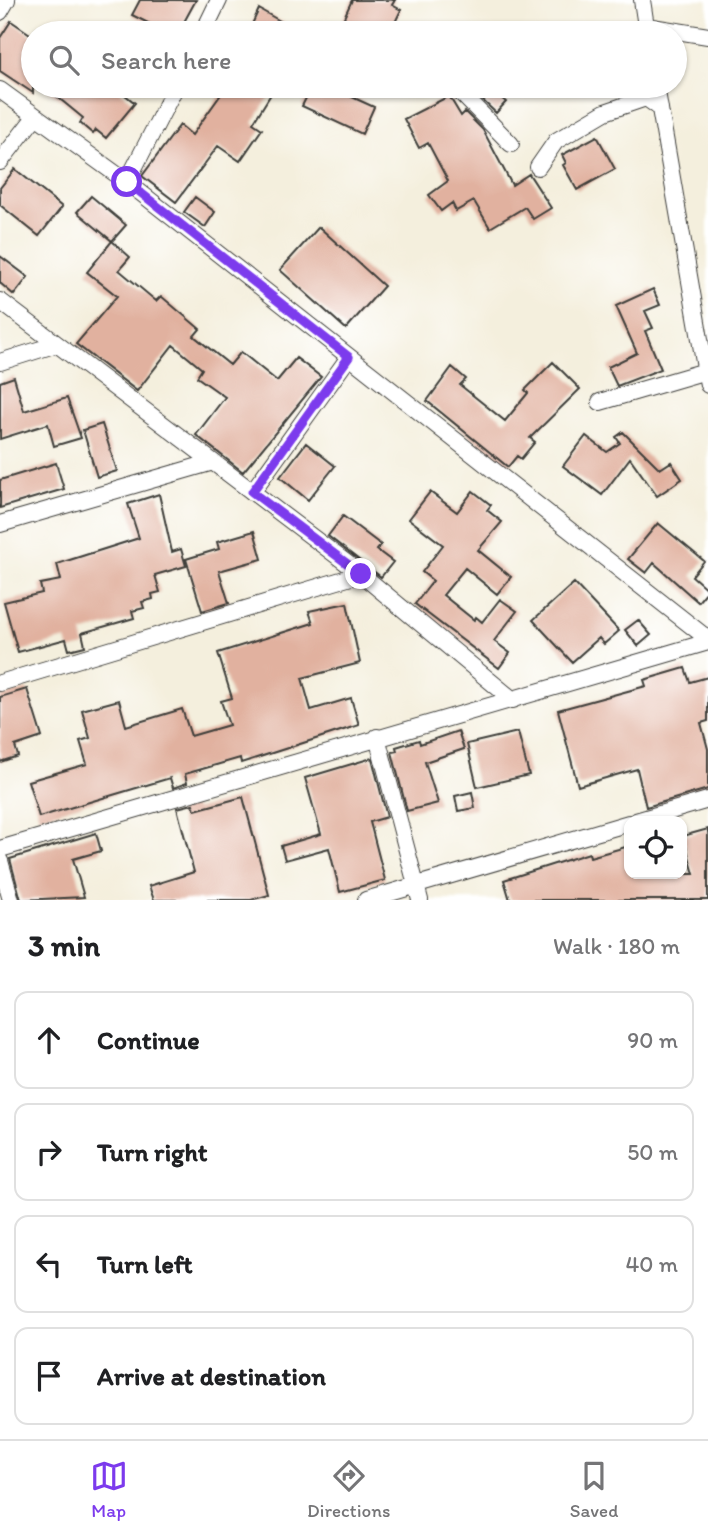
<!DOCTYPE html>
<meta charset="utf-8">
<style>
body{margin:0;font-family:Itim,sans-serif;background:#f2f2f2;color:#202124}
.controls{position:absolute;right:21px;bottom:21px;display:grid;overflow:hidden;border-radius:14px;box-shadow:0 2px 5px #0004}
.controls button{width:63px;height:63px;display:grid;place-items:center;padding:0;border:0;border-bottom:2px solid #e0e0e0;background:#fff;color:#202124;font:35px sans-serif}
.stop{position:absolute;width:21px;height:21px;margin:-16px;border:5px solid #7c3aed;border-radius:50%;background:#fff}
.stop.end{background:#7c3aed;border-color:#fff;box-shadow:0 2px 7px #0008}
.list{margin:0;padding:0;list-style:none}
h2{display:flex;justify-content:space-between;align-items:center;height:91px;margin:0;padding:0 28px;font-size:30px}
h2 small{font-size:23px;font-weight:400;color:#757577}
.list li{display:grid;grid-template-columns:46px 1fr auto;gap:21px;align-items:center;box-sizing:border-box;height:98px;margin:0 14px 14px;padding:0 14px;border:2px solid #e0e0e0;border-radius:14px}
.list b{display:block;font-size:26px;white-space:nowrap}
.list em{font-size:23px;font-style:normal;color:#757577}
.icon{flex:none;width:38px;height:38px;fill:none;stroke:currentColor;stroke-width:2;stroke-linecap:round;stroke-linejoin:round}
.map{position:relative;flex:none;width:708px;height:900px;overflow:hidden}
.search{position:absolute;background:#fff;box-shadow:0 2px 5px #0004;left:21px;right:21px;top:21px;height:77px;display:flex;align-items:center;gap:18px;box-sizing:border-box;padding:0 24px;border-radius:38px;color:#757577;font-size:26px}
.sheet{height:539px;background:#fff}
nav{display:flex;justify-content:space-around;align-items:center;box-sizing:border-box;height:98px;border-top:2px solid #e0e0e0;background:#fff;font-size:19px;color:#757577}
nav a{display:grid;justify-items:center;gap:4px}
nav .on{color:#7c3aed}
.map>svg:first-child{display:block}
.building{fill:#e1b19f}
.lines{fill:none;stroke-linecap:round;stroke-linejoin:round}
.minor-casing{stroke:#3c3c39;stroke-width:18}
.minor{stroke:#fff;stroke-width:16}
.route{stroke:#7c3aed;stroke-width:9}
</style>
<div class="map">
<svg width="708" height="900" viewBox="0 0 708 900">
<rect width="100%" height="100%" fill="#fff"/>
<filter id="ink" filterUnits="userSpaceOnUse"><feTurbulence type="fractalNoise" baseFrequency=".0143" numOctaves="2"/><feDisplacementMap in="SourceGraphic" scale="14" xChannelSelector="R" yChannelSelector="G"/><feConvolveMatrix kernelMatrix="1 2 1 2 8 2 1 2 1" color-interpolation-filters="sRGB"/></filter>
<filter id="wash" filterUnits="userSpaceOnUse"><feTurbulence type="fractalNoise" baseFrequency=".00686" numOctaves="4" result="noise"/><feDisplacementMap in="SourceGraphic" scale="28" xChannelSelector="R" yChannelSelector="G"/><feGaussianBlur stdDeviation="1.57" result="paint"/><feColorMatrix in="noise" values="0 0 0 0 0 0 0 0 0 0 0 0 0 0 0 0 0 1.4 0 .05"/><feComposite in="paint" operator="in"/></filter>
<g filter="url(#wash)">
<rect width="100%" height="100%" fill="#f4efdd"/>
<g id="blocks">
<path class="building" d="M 140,0 L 196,0 L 178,33 L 168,33 L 132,15 Z
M 352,0 L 395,0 L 392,5 L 401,10 L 390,33 L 359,33 L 341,24 Z
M 259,9 L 301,33 L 248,33 Z
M 11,21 L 33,36 L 33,93 L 0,71 L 0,38 Z
M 44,86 L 114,86 L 135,103 L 106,138 L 96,130 L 93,134 L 80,123 L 83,118 Z
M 227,86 L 276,86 L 253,123 L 262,129 L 240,161 L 218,146 L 176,202 L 142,176 L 180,125 L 192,135 Z
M 312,86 L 328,86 L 374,107 L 362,134 L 302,106 Z
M 487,86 L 506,102 L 496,113 L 478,96 Z
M 449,96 L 461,116 L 465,112 L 483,130 L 512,185 L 529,174 L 551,208 L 533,219 L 525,207 L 490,228 L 474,201 L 456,211 L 452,203 L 441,211 L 429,195 L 448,181 L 428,143 L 419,148 L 404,119 Z
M 597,136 L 615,169 L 577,190 L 563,165 L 566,163 L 562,155 Z
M 15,169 L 62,207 L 39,236 L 0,205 L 0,188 Z
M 91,196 L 126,225 L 112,241 L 77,212 Z
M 195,197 L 215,212 L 205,227 L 184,212 Z
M 319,227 L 384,286 L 346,329 L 280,270 Z
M 112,241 L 130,257 L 119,270 L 156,301 L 161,296 L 200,329 L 194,336 L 230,365 L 241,352 L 277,381 L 296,358 L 321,377 L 243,472 L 196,435 L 225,397 L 197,377 L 202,369 L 173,345 L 137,391 L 76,344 L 117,296 L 87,272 Z
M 0,256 L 28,277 L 14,295 L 0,283 Z
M 653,289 L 660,305 L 645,311 L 653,328 L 645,331 L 661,369 L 617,386 L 608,367 L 637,353 L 616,306 Z
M 553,362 L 580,389 L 530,438 L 535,442 L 521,459 L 517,456 L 508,467 L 427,401 L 452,367 L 466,379 L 460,385 L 505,421 L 528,393 L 525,390 Z
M 14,377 L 24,411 L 67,398 L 81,438 L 54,446 L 48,424 L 0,439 L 0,382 Z
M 102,424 L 117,471 L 97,477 L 83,430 Z
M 623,432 L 660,469 L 671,462 L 682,479 L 657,496 L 630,458 L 602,495 L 563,466 L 586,436 L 607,452 L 620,443 L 616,437 Z
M 306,443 L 335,466 L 308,500 L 280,477 Z
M 56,463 L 64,489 L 0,508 L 0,480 Z
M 473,491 L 491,505 L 487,510 L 502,522 L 478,550 L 511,577 L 497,594 L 465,568 L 443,595 L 474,620 L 476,617 L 482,622 L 500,599 L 517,611 L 494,641 L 510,653 L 499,668 L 415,604 L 433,581 L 422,572 L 443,545 L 409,519 L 430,492 L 457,512 Z
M 159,494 L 172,552 L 181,549 L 186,566 L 155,575 L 160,592 L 152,594 L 153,599 L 142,602 L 144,608 L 132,611 L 134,618 L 82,633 L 85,646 L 69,650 L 66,639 L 18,652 L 4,602 L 42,593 L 40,584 L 61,580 L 57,564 L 139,538 L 128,504 Z
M 343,516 L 381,545 L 377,550 L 393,562 L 381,577 L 328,536 Z
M 658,523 L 704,561 L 692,576 L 708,590 L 698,602 L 654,563 L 646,573 L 628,559 Z
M 254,531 L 262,559 L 219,571 L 229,603 L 202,611 L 186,559 L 219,549 L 217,542 Z
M 574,583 L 619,631 L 604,644 L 599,638 L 572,662 L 533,620 Z
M 347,603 L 360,663 L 302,678 L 311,710 L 351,698 L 359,725 L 241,763 L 240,758 L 185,774 L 187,783 L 173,788 L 170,778 L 39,817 L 28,781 L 87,764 L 80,741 L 90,738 L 82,710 L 119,700 L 126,726 L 182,709 L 191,736 L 229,725 L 221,701 L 232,698 L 218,653 L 313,623 L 309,611 Z
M 638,620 L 651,635 L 638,646 L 625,630 Z
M 685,668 L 690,682 L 708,677 L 708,721 L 701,723 L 708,749 L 708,789 L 646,807 L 637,769 L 578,786 L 558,710 L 646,686 L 644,680 Z
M 27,689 L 42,737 L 15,746 L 18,756 L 0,762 L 0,697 Z
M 458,731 L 464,749 L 425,762 L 438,803 L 407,811 L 392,752 L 397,751 L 396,747 L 419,740 L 420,744 Z
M 518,732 L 529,775 L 477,787 L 467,744 Z
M 372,758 L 387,817 L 370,822 L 385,880 L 340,892 L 329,848 L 285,860 L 281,846 L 321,834 L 305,778 Z
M 472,792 L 475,808 L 458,811 L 455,796 Z
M 243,797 L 269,895 L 251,900 L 154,900 L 149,886 L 194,872 L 177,808 L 193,804 L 195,810 Z
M 708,829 L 708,900 L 510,900 L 504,880 L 589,853 L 590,857 L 629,846 L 629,874 L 694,874 L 683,836 Z
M 96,833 L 101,851 L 73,859 L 84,897 L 21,900 L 10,859 Z"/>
</g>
</g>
<g filter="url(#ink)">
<use href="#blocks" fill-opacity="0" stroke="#3c3c39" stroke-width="2"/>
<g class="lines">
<g class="minor-casing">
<path id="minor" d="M 642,0 L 647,33
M 0,12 L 7,0
M 646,26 L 708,36
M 203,33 L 219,0
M 459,86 L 457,89 L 511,144
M 656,86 L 708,385
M 0,90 L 127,182 L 708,639
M 0,162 L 35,117
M 538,167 L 556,141 L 605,112 L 646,98 L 660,108
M 127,182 L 176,86
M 0,301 L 361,574 L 513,700
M 0,362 L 57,344
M 600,402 L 706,371
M 252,492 L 349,357
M 0,524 L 213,462
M 0,683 L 361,574
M 377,737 L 420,900
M 636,821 L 708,800
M 0,849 L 708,642
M 0,861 L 11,900
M 366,900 L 629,823"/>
</g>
<use href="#minor" class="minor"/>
</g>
</g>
<g class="lines" filter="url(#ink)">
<path class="route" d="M 127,182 L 349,357 L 252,492 L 361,574"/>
</g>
</svg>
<div class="controls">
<button><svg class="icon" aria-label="locate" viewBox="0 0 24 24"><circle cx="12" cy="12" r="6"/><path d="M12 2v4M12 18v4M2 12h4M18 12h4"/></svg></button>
</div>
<div class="stop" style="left:127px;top:182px"></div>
<div class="stop end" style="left:361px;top:574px"></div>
<div class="search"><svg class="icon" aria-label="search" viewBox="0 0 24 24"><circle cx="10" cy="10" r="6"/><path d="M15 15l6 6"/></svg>Search here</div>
</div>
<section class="sheet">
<h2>3 min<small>Walk · 180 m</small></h2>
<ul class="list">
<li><svg class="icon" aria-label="ahead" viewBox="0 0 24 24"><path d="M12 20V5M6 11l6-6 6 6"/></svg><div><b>Continue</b></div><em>90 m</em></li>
<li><svg class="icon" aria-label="right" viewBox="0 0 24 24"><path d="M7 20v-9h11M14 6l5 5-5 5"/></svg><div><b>Turn right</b></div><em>50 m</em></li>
<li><svg class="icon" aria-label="left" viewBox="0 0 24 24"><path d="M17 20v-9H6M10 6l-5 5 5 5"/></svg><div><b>Turn left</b></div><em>40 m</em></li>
<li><svg class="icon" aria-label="arrive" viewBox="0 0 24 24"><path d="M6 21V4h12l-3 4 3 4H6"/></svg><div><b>Arrive at destination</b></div></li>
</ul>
</section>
<nav>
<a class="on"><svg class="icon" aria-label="map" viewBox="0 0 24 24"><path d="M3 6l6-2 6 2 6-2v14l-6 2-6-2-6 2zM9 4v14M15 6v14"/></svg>Map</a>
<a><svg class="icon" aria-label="directions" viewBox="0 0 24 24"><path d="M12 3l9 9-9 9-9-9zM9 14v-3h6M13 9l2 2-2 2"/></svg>Directions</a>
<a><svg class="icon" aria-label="saved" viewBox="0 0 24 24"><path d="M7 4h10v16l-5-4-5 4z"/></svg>Saved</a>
</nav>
